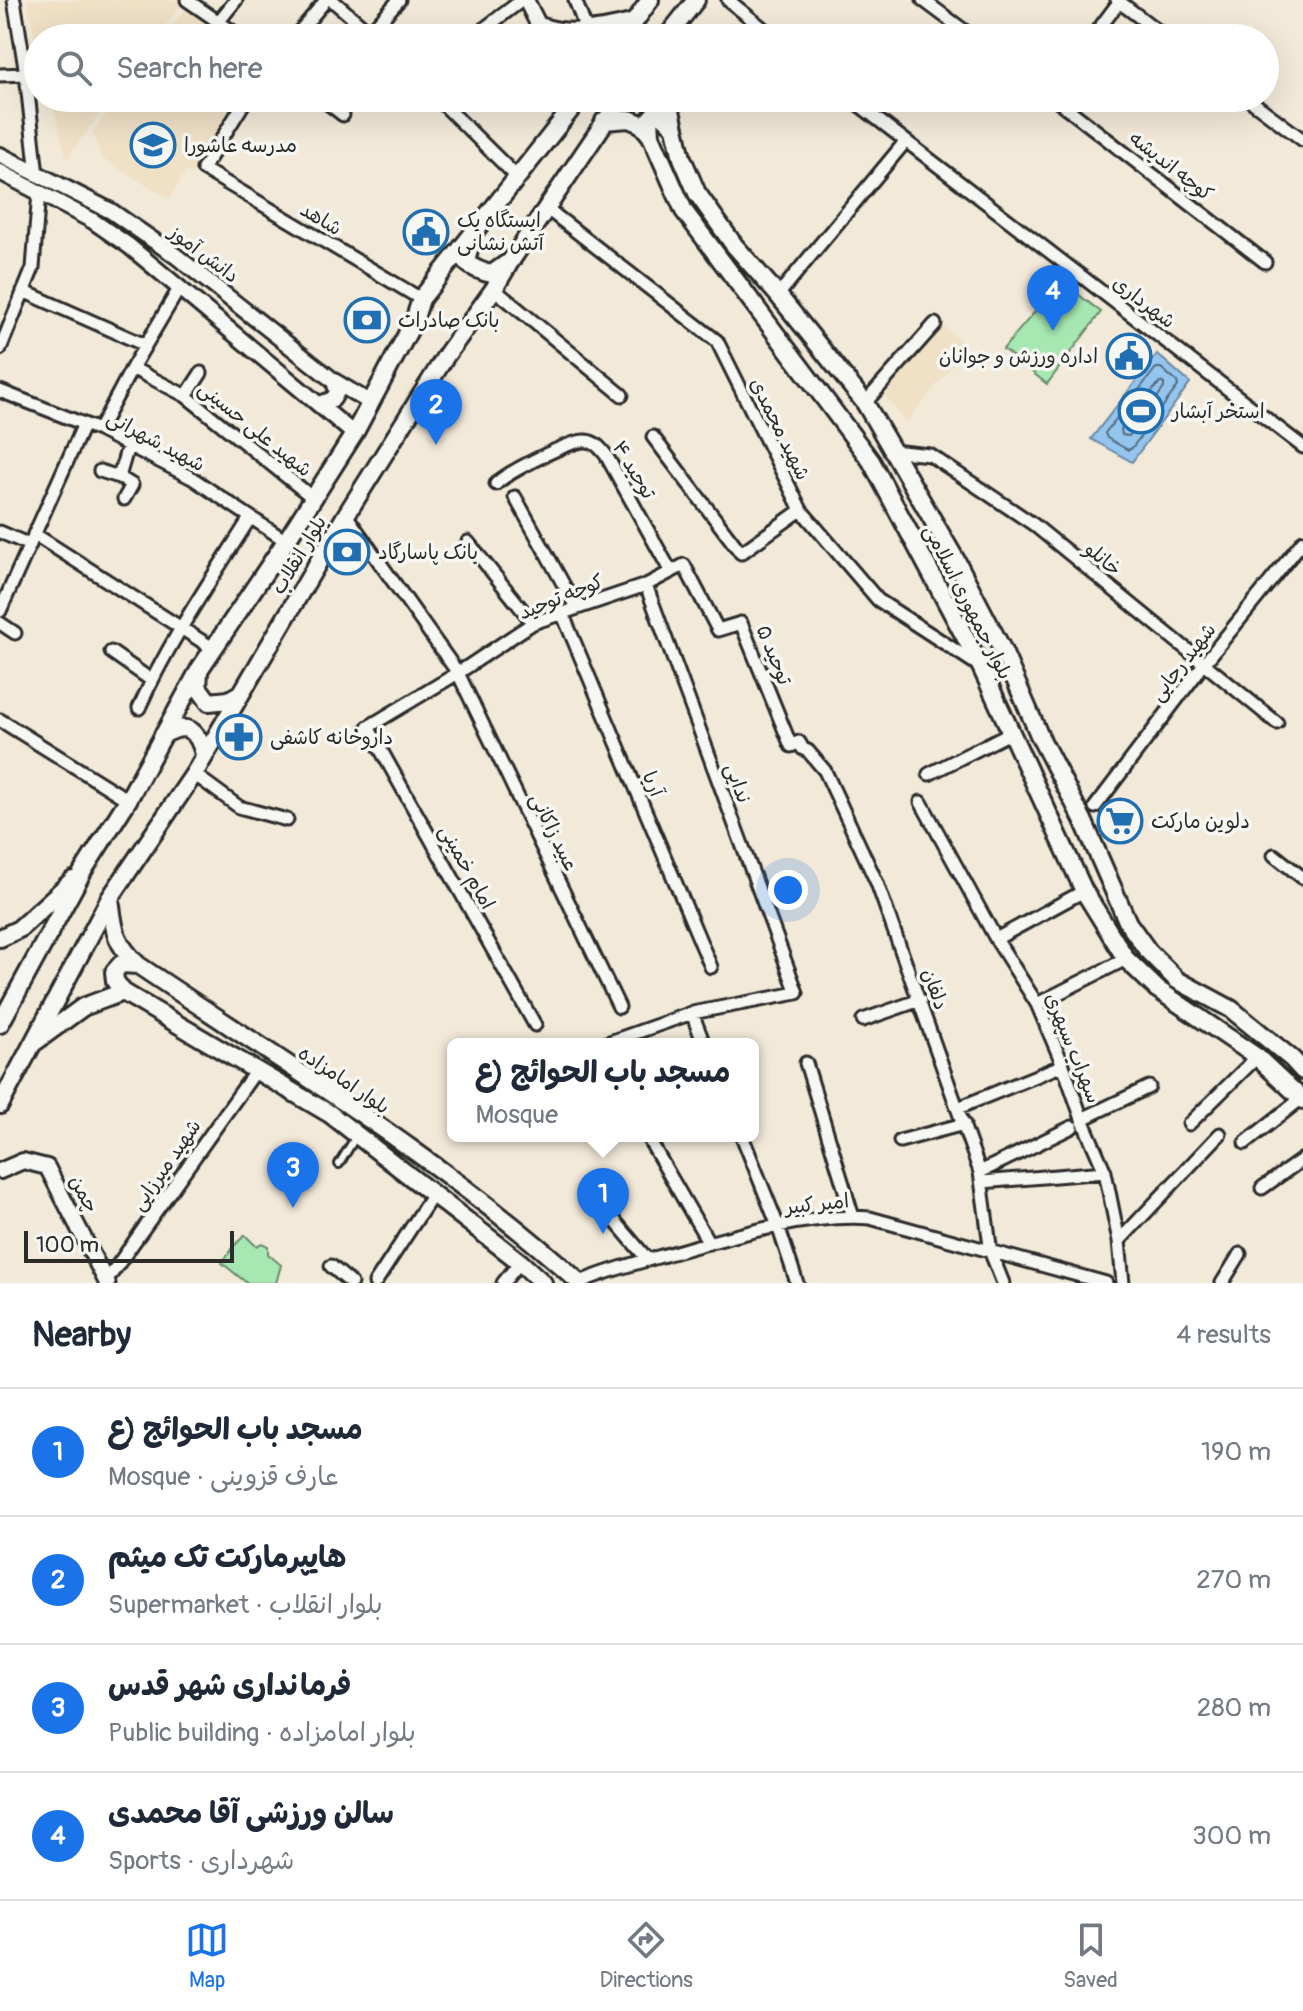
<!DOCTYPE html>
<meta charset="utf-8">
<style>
body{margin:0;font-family:Pangolin,"Playpen Sans Arabic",sans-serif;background:#f2f2f3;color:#1f2937}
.scale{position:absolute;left:24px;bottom:20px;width:210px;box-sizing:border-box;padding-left:8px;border:4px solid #2b2b2b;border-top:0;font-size:22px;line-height:28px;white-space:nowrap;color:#2b2b2b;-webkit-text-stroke:6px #f6f6f2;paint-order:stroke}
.you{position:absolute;left:788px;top:890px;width:28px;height:28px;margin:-20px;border:6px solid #fff;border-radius:50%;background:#1a73e8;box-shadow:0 0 0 12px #1a73e833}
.badge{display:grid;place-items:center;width:52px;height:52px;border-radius:50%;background:#1a73e8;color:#fff;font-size:26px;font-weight:700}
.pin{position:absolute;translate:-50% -66px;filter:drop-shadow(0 2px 4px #0008)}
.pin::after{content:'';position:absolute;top:42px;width:28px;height:24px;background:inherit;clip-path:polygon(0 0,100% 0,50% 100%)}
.popup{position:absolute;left:447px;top:1038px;width:312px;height:104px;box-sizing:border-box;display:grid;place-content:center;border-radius:12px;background:#fff;filter:drop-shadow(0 2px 6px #0005);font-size:26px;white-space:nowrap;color:#747a83}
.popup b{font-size:30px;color:#1f2937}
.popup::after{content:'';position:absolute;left:50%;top:100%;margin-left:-16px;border:16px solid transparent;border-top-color:#fff}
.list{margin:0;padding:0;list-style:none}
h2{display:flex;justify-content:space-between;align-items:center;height:104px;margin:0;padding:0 32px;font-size:34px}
h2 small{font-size:26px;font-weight:400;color:#747a83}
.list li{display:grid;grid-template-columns:52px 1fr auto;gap:24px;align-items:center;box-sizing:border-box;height:128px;padding:0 32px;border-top:2px solid #e0e1e3}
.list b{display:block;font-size:30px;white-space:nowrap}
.list p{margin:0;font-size:26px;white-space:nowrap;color:#747a83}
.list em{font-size:26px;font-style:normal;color:#747a83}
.icon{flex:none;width:44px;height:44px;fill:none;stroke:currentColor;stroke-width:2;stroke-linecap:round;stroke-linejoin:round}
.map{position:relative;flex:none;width:1303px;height:1283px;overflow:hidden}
.search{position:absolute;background:#fff;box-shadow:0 8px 32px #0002;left:24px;right:24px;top:24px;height:88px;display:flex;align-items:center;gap:20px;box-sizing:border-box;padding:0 28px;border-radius:44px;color:#747a83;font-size:30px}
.sheet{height:616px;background:#fff}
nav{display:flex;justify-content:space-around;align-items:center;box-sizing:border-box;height:112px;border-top:2px solid #e0e1e3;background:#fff;font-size:22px;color:#747a83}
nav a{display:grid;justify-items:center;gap:4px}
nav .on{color:#1a73e8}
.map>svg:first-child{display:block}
.built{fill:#efe0c6}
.green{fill:#a7e8b2;stroke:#698a6e;stroke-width:2}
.water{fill:#93c5ef;stroke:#6987a1;stroke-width:2}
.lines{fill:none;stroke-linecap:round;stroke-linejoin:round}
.shore{stroke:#556979;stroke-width:2}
.service-casing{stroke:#2b2b2b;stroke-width:12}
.minor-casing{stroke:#2b2b2b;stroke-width:17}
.tertiary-casing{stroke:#2b2b2b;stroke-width:20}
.secondary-casing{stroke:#2b2b2b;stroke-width:22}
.service{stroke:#f6f6f2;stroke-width:6}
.minor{stroke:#f6f6f2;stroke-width:11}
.tertiary{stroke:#f6f6f2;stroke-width:14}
.secondary{stroke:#f6f6f2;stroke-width:16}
.labels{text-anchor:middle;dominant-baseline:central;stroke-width:7;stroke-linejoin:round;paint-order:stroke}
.poi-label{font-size:20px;fill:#2b2b2b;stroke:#f6f6f2;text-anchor:start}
.street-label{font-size:20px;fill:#2b2b2b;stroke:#f6f6f2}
</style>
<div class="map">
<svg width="1303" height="1283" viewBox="0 0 1303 1283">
<rect width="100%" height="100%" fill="#f2e9d8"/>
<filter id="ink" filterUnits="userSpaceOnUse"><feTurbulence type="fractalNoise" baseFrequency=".0125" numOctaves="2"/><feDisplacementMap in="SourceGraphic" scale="16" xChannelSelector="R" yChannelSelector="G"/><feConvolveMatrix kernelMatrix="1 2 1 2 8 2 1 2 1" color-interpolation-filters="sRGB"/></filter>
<g filter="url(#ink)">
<path class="built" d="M 27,0 L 178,0 L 182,3 L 156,38 L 38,38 L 38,51 Z
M 189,5 L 235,38 L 164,38 Z
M 51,98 L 111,98 L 67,158 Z
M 118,98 L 237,98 L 193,174 L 185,171 L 170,199 L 101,158 L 93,132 Z
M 941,324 L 967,347 L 906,423 L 885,396 Z"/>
<path class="green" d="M 1061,281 L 1101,312 L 1047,384 L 1003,349 Z
M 245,1235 L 256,1246 L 262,1243 L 268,1246 L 268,1254 L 281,1265 L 276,1283 L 247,1283 L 222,1263 L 233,1247 Z"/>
<path class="water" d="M 1157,354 L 1190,383 L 1132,462 L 1091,439 Z"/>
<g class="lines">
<path class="shore" d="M 1156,368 L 1161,368 L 1177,382 L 1178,386 L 1132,448 L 1128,450 L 1107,438 L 1105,433 Z
M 1160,382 L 1164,384 L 1164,388 L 1129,436 L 1122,435 L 1121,429 Z"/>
<g class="service-casing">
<path id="service" d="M 339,1164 L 355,1138"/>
</g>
<g class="minor-casing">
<path id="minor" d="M 14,0 L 26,74 L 37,175
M 187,0 L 242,38
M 332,0 L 376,38
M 575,0 L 586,29
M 728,0 L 775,38
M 923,0 L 974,38
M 1117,0 L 1167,38
M 219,21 L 236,0
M 300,31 L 326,0
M 370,32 L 399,0
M 472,38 L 522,0
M 1092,38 L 1119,2
M 0,75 L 26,74
M 247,98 L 203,169 L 421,299
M 321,98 L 343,115
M 437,98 L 517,177
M 850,98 L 1303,447
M 1054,98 L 1265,262
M 1247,98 L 1303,140
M 546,208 L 717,341 L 801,510 L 878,600 L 978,665
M 494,289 L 622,395
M 23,291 L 145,345
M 778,295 L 905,142
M 0,349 L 33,268 L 39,192
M 132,368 L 186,396 L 313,498
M 0,391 L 99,430 L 192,478 L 286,541
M 186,396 L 201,373
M 865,403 L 935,324
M 99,430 L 132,368 L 180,287
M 653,437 L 741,553 L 801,510
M 892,451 L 930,455 L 1033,524 L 1277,723
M 100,471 L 119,477 L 132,485 L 124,499
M 119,477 L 128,446
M 496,484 C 506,473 572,439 586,441 C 596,442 600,448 606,455 L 671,572
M 515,497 L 576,607
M 346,515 L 458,673 L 619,1007
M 0,532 L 30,545
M 34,534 L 214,649
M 468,542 L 533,623
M 0,611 L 84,424
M 563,615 L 711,967
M 0,623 L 15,633
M 111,652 L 151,680
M 139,708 C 169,641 211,580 250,518
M 0,720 L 128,800
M 194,774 L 239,807 L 287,820
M 929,774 L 1010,733
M 921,802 L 996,939 L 1037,1004 L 1063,1065 L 1082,1119 L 1105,1172 L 1119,1241 L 1123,1283
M 1095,807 L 1203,665 L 1303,541
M 1274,855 L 1303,878
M 996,939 L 1084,891
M 1037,1004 L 1126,959
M 692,1013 L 704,1044
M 863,1020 L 920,1000
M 535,1025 L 368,727 L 458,673 L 533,623 L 646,585 L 684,565 L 718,630 L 741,623 L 791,746 L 799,742 L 803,749 L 808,751 L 825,771 L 877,883 L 980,1172 L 991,1253 L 1003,1283
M 604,1044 L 692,1013 L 797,993 L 646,585
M 806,1063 L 853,1217
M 958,1108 L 1063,1065
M 1082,1119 L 1149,1087
M 1189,1124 L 1257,1057
M 647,1136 L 709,1243
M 742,1136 L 778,1226 L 797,1283
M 900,1141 L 964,1124
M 1245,1143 L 1302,1098
M 980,1172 L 1072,1127
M 982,1182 L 1105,1172
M 587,1188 L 648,1260
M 1262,1188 L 1303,1159
M 1119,1241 L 1220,1134
M 331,1266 L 351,1283
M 109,1283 L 107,1280 L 255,1072
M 375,1283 L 434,1193
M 503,1283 L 520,1262
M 578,1283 C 605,1271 636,1263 665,1255 C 726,1238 807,1213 870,1218 L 1106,1283
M 1222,1283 L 1240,1254"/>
</g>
<g class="tertiary-casing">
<path id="tertiary" d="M 526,0 L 545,38
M 540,25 C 567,36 606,29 635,21
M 0,155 L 111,211 L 176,256 L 334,381 L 371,403
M 0,172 L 93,221 L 129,246 L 354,434
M 320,404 L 333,399 L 337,392 L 334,381
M 0,1171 L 23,1161 L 47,1167 L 107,1283"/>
</g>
<g class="secondary-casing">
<path id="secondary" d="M 623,38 L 650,0
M 666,38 L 696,0
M 668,98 L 682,158 L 697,193 L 734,245 L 778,295 L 865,403 L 957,562 L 1002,649 L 1040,737 L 1083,820 L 1128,923 L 1148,951 L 1177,980 L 1231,1009 L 1292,1059 L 1303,1071
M 604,121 L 629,119 L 641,124 L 651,136 L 684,211 L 871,461 L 981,667 L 1084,891 L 1126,959 L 1157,989 L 1257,1057 L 1303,1100
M 651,136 L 650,119 L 654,114 L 661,114 L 673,125
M 471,241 L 466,262 C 474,269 481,272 492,274 L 506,264
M 199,672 L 198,687 L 209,702 L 229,700 L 241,693
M 163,735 C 186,722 197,728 204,754
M 110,898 C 114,930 114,942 138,965 C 288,1066 445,1161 580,1283
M 0,938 L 19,929 L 73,880
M 138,965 L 121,964 L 114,972 L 115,981 L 123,992 L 330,1114 L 520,1262 L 543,1283
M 0,1024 L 83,871 L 128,800 L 199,670 L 286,541 L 354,434 L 414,321 L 421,299 L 580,98
M 35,1042 L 83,1007 L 123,992
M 0,1105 L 110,898 L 194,774 L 346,515 L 447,354 L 494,289 L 510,262 L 621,98"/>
</g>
<use href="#service" class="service"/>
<use href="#minor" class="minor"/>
<use href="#tertiary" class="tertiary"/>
<use href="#secondary" class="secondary"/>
</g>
</g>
<defs>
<g id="school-ring" transform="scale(2.3)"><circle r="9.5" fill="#f6f6f2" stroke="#1f6fb2" stroke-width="1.5"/><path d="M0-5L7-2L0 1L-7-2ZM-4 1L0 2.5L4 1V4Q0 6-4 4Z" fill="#1f6fb2"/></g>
<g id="civic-ring" transform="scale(2.3)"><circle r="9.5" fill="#f6f6f2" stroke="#1f6fb2" stroke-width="1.5"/><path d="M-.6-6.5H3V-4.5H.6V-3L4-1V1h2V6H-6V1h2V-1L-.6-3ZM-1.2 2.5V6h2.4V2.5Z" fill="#1f6fb2"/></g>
<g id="bank-ring" transform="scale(2.3)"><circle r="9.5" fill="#f6f6f2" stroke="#1f6fb2" stroke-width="1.5"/><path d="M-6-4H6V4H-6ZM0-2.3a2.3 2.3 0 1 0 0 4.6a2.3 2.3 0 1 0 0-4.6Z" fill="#1f6fb2"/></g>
<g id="stadium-ring" transform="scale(2.3)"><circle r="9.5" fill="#f6f6f2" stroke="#1f6fb2" stroke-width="1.5"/><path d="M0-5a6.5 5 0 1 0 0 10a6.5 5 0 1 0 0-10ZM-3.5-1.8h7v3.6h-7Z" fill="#1f6fb2"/></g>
<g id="pharmacy-ring" transform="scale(2.3)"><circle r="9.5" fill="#f6f6f2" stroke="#1f6fb2" stroke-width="1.5"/><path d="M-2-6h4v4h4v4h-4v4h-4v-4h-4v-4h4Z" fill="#1f6fb2"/></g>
<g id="supermarket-ring" transform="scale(2.3)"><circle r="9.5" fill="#f6f6f2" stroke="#1f6fb2" stroke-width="1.5"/><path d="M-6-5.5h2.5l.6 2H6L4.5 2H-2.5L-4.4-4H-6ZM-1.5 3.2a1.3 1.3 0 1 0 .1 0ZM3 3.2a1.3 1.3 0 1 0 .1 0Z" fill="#1f6fb2"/></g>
</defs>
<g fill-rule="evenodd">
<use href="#school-ring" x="153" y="145"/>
<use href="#civic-ring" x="426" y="232"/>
<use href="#bank-ring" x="367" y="320"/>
<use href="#civic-ring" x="1129" y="356"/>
<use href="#stadium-ring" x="1141" y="411"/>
<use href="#bank-ring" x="347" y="552"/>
<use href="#pharmacy-ring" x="239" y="737"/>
<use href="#supermarket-ring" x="1120" y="821"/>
</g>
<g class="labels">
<g class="poi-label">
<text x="184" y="145">مدرسه عاشورا</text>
<text x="457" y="220">ایستگاه یک<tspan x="457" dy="23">آتش نشانی</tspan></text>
<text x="398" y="320">بانک صادرات</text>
<text x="1098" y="356" text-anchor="end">اداره ورزش و جوانان</text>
<text x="1172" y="411">استخر آبشار</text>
<text x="378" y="552">بانک پاسارگاد</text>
<text x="270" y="737">داروخانه کاشفی</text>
<text x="1151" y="821">دلوین مارکت</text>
</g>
<g class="street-label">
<text transform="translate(1171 166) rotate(38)">کوچه اندیشه</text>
<text transform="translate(321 219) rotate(31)">شاهد</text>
<text transform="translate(204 254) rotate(37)">دانش آموز</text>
<text transform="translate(1144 302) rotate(37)">شهرداری</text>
<text transform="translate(255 429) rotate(39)">شهید علی حسینی</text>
<text transform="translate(780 429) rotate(64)">شهید محمدی</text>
<text transform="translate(156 441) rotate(28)">شهید شهرانی</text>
<text transform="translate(634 470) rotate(59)">توحید ۴</text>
<text transform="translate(299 555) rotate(-59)">بلوار انقلاب</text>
<text transform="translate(1103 559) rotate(40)">خانلو</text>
<text transform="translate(561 597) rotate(-22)">کوچه توحید</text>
<text transform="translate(968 602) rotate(63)">بلوار جمهوری اسلامی</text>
<text transform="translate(774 655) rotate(68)">توحید ۵</text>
<text transform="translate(1183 662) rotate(-52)">شهید رجایی</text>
<text transform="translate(738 783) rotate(70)">ندایی</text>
<text transform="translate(653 784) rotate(67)">آریا</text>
<text transform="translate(554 832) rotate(64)">عبید زاکانی</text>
<text transform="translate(467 867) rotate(61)">امام خمینی</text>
<text transform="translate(935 989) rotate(70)">دلفان</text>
<text transform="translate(1073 1048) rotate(68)">سهراب سپهری</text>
<text transform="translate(344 1080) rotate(34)">بلوار امامزاده</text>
<text transform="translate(166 1165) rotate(-55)">شهید میرزایی</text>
<text transform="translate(84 1194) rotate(62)">چمن</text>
<text transform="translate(817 1204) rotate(-6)">امیر کبیر</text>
</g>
</g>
</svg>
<div class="scale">100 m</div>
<div class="you"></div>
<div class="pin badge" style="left:603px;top:1234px">1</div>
<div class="popup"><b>مسجد باب الحوائج (ع</b>Mosque</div>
<div class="pin badge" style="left:436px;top:445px">2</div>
<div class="pin badge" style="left:293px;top:1208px">3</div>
<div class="pin badge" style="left:1053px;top:331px">4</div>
<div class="search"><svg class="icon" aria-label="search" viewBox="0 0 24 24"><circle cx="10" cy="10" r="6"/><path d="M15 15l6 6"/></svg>Search here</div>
</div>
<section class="sheet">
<h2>Nearby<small>4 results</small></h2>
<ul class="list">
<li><span class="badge">1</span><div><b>مسجد باب الحوائج (ع</b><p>Mosque · عارف قزوینی</p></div><em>190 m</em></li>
<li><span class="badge">2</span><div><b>هایپرمارکت تک میثم</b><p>Supermarket · بلوار انقلاب</p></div><em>270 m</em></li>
<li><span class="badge">3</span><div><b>فرمانداری شهر قدس</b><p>Public building · بلوار امامزاده</p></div><em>280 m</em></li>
<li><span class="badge">4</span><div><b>سالن ورزشی آقا محمدی</b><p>Sports · شهرداری</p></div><em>300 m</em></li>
</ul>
</section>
<nav>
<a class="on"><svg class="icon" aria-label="map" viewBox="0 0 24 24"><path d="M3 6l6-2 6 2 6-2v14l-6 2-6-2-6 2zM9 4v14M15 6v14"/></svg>Map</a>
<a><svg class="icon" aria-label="directions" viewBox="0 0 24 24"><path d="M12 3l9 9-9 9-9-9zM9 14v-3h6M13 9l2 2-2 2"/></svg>Directions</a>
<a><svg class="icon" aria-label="saved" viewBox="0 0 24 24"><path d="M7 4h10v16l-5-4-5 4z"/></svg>Saved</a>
</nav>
